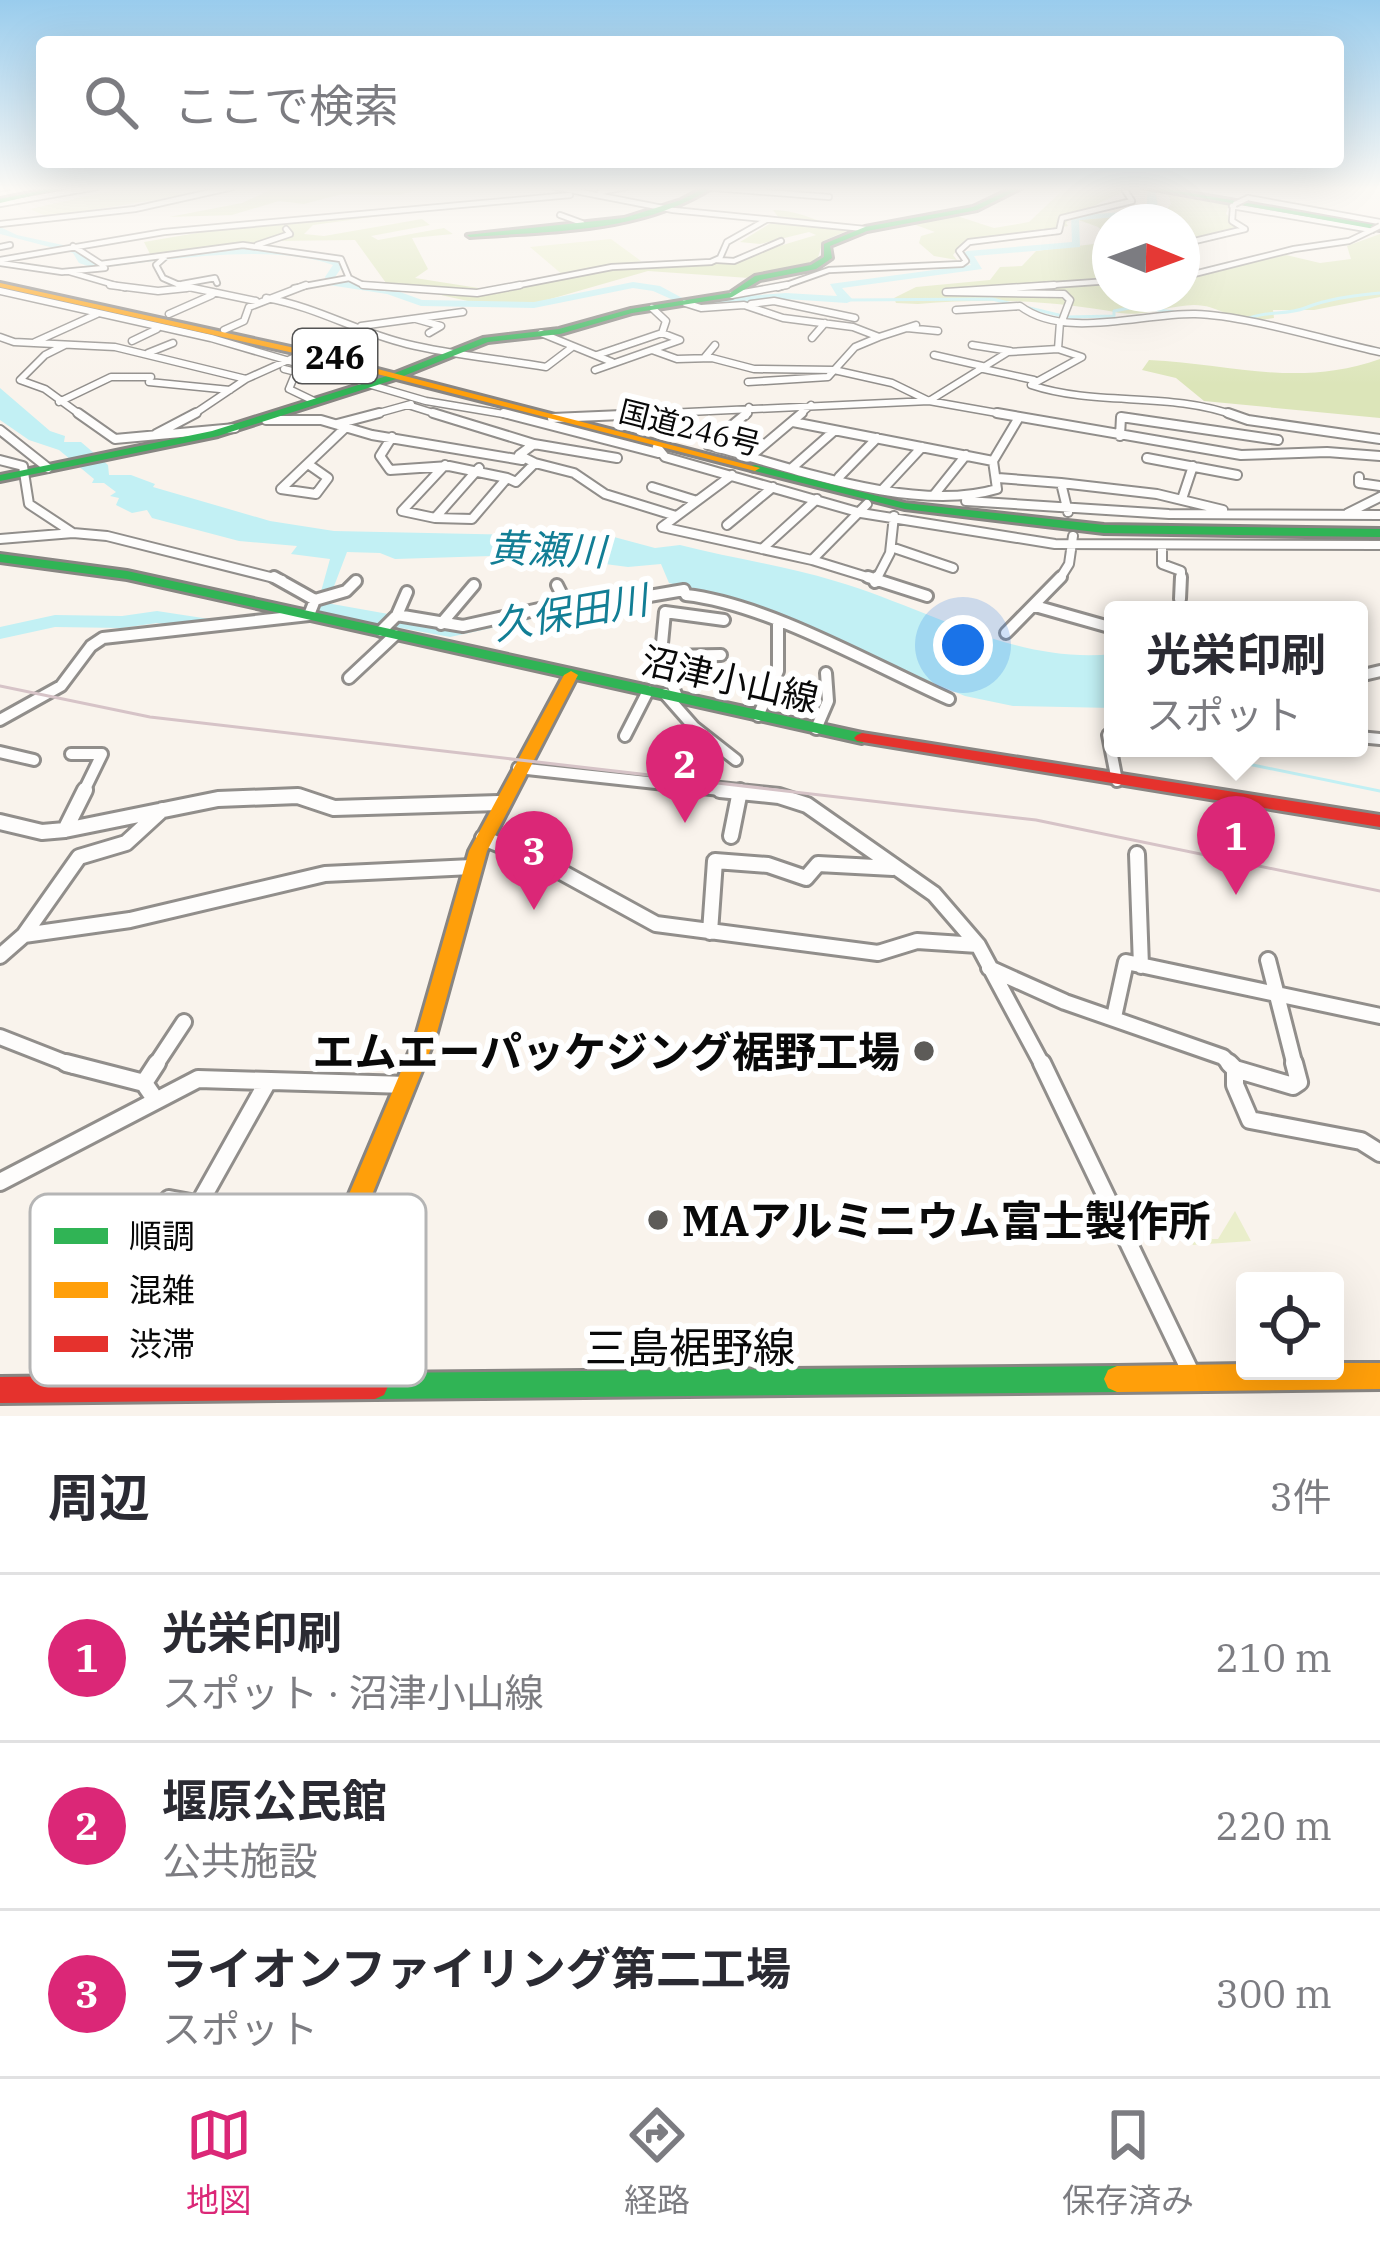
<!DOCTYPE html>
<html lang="ja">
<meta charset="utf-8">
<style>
body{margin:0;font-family:"IBM Plex Serif","Noto Sans JP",serif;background:#f2f2f3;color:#2b2b33}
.controls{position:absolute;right:36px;bottom:36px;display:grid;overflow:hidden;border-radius:12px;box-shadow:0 12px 48px #0002}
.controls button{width:108px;height:108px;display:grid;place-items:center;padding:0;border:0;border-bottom:3px solid #e1e1e2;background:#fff;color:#2b2b33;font:60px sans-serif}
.compass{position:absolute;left:1092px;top:204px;width:108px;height:108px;border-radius:50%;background:#fff;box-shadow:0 12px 48px #0002;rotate:91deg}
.you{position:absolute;left:963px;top:645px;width:42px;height:42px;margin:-30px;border:9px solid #fff;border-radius:50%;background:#1a73e8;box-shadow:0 0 0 18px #1a73e833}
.badge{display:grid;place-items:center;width:78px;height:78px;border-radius:50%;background:#db2777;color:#fff;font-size:39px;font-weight:700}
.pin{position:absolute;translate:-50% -99px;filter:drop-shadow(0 3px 6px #0008)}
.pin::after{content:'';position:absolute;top:63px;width:42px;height:36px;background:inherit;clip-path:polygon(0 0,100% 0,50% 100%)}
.popup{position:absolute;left:1104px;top:601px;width:264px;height:156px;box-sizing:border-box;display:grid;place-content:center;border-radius:12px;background:#fff;filter:drop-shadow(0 3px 9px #0005);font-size:39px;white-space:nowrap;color:#7c7c81}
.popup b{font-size:45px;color:#2b2b33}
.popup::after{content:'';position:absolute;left:50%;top:100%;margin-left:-24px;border:24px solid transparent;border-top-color:#fff}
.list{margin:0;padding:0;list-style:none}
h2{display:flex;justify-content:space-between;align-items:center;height:156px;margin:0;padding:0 48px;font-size:51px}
h2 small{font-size:39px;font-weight:400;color:#7c7c81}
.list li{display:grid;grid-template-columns:78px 1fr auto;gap:36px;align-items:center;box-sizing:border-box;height:168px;padding:0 48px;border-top:3px solid #e1e1e2}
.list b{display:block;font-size:45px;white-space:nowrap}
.list p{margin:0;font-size:39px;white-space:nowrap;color:#7c7c81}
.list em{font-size:39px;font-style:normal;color:#7c7c81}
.icon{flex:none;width:66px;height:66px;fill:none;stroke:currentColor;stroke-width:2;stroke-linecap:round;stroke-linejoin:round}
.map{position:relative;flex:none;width:1380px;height:1416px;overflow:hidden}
.search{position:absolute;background:#fff;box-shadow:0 12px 48px #0002;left:36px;right:36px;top:36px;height:132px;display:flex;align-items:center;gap:30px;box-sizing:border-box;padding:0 42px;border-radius:12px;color:#7c7c81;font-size:45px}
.sheet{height:660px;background:#fff}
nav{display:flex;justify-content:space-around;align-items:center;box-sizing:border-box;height:168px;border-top:3px solid #e1e1e2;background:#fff;font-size:33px;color:#7c7c81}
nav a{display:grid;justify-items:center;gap:6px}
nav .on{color:#db2777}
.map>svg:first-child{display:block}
.green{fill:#eaeecb}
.forest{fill:#dce5b9}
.water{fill:#c2f0f4}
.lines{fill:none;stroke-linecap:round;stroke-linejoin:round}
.stream{stroke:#c2f0f4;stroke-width:3}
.river{fill:#c2f0f4;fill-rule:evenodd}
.street-far5-casing{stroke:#918e8b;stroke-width:8}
.street-far4-casing{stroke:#918e8b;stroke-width:9}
.street-far3-casing{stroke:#918e8b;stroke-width:12}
.street-far2-casing{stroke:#918e8b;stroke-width:16}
.street-far1-casing{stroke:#918e8b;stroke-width:20}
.street-casing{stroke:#918e8b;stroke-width:22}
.fast-casing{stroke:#888582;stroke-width:6}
.slow-casing{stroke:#888582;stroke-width:6}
.jam-casing{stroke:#888582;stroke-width:6}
.street-far5{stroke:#fefdfc;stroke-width:4.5}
.street-far4{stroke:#fefdfc;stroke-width:6}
.street-far3{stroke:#fefdfc;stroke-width:8}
.street-far2{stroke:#fefdfc;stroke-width:10}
.street-far1{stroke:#fefdfc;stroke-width:14}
.street{stroke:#fefdfc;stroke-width:16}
.fast{fill:#30b455;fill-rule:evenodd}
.slow{fill:#ff9f0a;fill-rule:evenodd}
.jam{fill:#e5322d;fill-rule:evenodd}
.rail{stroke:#d6c3c7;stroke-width:3}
.street-bridge-casing{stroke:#918e8b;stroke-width:8;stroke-linecap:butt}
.street-bridge{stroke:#fefdfc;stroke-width:4.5}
.poi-dot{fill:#5d5b58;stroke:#fff;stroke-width:4.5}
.labels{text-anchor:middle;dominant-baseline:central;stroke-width:12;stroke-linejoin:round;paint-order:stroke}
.far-street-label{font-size:30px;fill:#090909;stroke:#fff}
.shield{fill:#fff;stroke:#535353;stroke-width:3}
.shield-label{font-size:33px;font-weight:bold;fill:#090909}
.street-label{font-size:36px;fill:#090909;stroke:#fff}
.water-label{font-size:39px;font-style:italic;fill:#127e95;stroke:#fff}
.near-poi-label{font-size:42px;font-weight:bold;fill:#090909;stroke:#fff;text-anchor:end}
.near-street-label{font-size:42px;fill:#090909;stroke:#fff}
.key{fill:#fff;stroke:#b5b5b5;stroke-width:3}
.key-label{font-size:33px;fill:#090909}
</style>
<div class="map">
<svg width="1380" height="1416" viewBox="0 0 1380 1416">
<rect width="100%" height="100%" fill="#f9f3ec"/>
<path class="green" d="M 151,189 L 191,194 L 48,217 L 30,209 L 114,190 Z
M 611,239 L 641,261 L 564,276 L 530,247 Z
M 1177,1203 L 1187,1204 L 1212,1239 L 1218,1239 L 1235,1211 L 1251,1241 L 1193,1245 L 1173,1209 Z"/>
<path class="forest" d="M 277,187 L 427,187 L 399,195 L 342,194 L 304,204 L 279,201 L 232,215 L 169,217 L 242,203 Z
M 1066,187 L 1134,187 C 1120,193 1074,214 1066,223 L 1068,226 L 962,244 L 953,255 L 957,260 L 934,256 L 919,243 L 921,236 L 935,232 L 913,224 L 957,216 L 994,228 L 1029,222 Z
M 1168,193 L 1229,204 L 1226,214 L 1246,231 L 1182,244 L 1182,222 L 1110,222 L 1110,238 L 1098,227 L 1079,220 L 1164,213 L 1171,204 Z
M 424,210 L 313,225 L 304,234 L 324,236 L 422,219 L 430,225 L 371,236 L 378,240 L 444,228 L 453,234 L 412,238 L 428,269 L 415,278 L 491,290 L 652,264 L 720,264 L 816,235 L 809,232 L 760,244 L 740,242 L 779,218 L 773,210 C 802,210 822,225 849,230 L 823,241 L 816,264 L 749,278 L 648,271 L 533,304 L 468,301 L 386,283 L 355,240 L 272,241 L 152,258 L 144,242 L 255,223 Z
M 1380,234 L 1380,297 L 1314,310 L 1273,310 L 1274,318 C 1232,326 1223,305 1194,305 C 1171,305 1143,317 1120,313 C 1050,300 989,298 918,304 L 896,303 L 894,298 L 916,287 L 990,280 L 1000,267 L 1022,266 L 1036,251 L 1110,242 L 1110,294 L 1182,294 L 1182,277 L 1286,255 L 1320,263 L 1351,259 L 1347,246 Z
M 1380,359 L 1380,418 L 1204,401 L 1176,378 L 1142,370 L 1149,360 C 1233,364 1297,388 1380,359 Z"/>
<path class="water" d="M 0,388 L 50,431 L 65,436 L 64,442 L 81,442 L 108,465 L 109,475 L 131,475 L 155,484 L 153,487 L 270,521 L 334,531 L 614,537 L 655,548 L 680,545 C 731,558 785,566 835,581 C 928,608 1013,664 1113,654 L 1113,708 L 1013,706 L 965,696 L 719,596 L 669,583 L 661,564 L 628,567 L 567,559 L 533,566 L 491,556 L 395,559 L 380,553 L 347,552 L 325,610 L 317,606 L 330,559 L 291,554 L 297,546 L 239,541 L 152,518 L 147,510 L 132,513 L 116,505 L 119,498 L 110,496 L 116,492 L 104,483 L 92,483 L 94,479 L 59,450 L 29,440 L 0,420 Z"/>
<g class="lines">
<path class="stream" d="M 847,300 L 992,299 L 1067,317 L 1114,316 L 1114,311 L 1135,307 L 1174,312
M 1249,318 C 1267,311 1288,315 1305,308 C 1330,298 1353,296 1380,293
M 1212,748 L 1248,764 L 1380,791"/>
<path class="river" d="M 1147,187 L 1155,187 L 1158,208 L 1153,214 L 1079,220 L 1080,247 L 974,256 L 982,269 L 842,288 L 853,300 L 847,303 L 786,299 L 693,306 L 687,303 L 693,300 L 786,293 L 837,296 L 830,284 L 971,265 L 962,254 L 967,251 L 1072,242 L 1071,216 L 1147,210 Z
M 0,227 L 17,235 L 81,249 L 87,259 L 95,262 C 157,255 291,234 344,264 L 335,277 L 337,280 L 389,288 L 422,300 L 534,302 L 633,282 L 660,286 L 686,300 L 680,303 L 653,291 L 633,288 L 534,308 L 421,306 L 387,294 L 329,285 L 325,277 L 333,265 C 268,242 163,261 94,268 L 79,263 L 73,253 L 0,234 Z
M 321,602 L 450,625 L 522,610 L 531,616 L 529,620 L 450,637 L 314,612 L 312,608 L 314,604 Z
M 157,611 L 216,620 L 226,626 L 216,632 L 157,623 L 122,628 L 55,627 L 0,639 L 0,627 L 55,615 L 122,616 Z"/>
<g class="street-far5-casing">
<path id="street-far5" d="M 555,187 L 673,210 L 865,229
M 702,187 L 829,197
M 0,188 L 9,187
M 600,192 L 626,187
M 1248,198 L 1380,222
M 0,204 L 97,187
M 1232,206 L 1372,230
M 560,215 L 582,223
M 0,224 L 135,209 L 233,187
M 1182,244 L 1245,229 L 1232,221 L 1233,207
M 257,245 L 290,234 L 286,229
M 73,246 L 101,264 L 243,245 L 341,259 L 349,278 L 363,285 L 403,288
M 0,247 L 10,245
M 165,257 L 156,265 L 163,278 L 186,288
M 0,260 L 164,232 L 570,195
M 717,260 L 734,261 L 781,241
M 0,263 L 62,272 L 105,268
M 70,272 L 125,288
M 1182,277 L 1294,249 L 1349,241 L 1372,230
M 182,284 L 215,278 L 217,283
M 294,288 L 349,278
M 504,288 L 612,267 L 711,262 L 720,258 L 727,242 L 766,220
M 778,288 L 829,270 L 962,264 L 966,261 L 959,251 L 969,242 L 1059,231 L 1062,218 L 1132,201 L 1123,187
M 1009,288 L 1110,281"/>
</g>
<g class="street-far4-casing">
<path id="street-far4" d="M 110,285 L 158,291 L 187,288
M 179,285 L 256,301
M 363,285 L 477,293 L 520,285
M 1054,285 L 946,292 L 1064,294 L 1070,300 L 1062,321
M 0,291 L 211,338 L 426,401 L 515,416
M 732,295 L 787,285
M 266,298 C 317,307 357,332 407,344 C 452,355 500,359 546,367 L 571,348
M 685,303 L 701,308 L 744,305 L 783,318 L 853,327 L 879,337 L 855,347 L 828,377 L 748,382
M 751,304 L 774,301 L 855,318
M 956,310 L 1020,306 C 1065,340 1142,313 1195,314 C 1245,315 1328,341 1380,352
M 169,314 L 212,295
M 416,319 L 441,326 L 429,333
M 361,326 L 463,312
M 907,328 L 938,331
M 224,330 L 244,321 L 249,307 L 306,285
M 541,333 L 612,362
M 0,337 L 14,342 L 115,347 L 246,379
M 879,337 L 916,325
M 812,338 L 825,323
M 132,341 L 157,329
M 35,342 L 97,314
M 65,345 L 45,355 L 20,380 L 45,389 L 82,416
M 972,345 L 1010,351
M 1058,349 L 1082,357 L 1031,385 C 1097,407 1170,391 1236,416
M 652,350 L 677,359 L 712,358 L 754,369 L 834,370 L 892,383 L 929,401 L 1008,352 L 1058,349 L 1060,322
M 148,353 L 173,343
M 597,355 L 662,333
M 934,355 L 982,366
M 705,357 L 715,345
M 979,368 L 1034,380
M 284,369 L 296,372 L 289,389 L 314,401
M 595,370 L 680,340 L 662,333 L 666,321 L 652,308
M 149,382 L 230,390
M 59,402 L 111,377 L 151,377
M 408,405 L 443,416
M 191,416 L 246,379 L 304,353
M 368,416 L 411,404
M 602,416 L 929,401 L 1014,416
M 746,416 L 749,407
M 798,416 L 811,405"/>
</g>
<g class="street-far3-casing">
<path id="street-far3" d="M 78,413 L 115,439 L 235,428
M 433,413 L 534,444
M 504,413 L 658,453
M 747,413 L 708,445 C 790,467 914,514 997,489 L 993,461 L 1018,419
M 997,413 L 1241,455 L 1327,452 L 1380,456
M 1228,413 L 1248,420 L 1380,439
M 552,418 L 669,413
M 266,420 L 321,420 L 372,435 L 522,460
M 793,422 L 993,461
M 337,424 L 379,413
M 0,430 L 48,468
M 156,434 L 196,413
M 1120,436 L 1121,417 L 1278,440
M 392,437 L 380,456 L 390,470 L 449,466 L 507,478
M 657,447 L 665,457 L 861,513 L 1055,544 L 1380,545
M 751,456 L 802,413
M 1147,458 L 1237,475
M 0,460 L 23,466 L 29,504 L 73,533
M 535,463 L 574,473 L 605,494 L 676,516
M 308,464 L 328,478 L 316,494 L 281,489 L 345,428
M 793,467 L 834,431
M 479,468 L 435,518 L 472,519 L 507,478 L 516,482 L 535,463 L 519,455 L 534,444 L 617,458
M 732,475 L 662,527 L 812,560 L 877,580
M 839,477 L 877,438
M 1359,477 L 1359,483 L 1380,486
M 998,478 L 1061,483 L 1068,512
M 1061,483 L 1157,494 L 1223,510
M 652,487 L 697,501
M 883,489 L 922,447
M 934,495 L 966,455
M 1182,499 L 1193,466
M 966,501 L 1169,514 L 1380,515
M 1348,513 L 1380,497
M 435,518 L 402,511 L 445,465
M 727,525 L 773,487
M 0,539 L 73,533 L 107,536 L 282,580
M 1162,546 L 1162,564 L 1181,571 L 1181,580
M 891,547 L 953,568
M 762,549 L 817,499
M 812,560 L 867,504
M 876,580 L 890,553 L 894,516
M 1059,580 L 1069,564 L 1073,536"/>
</g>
<g class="street-far2-casing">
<path id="street-far2" d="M 868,577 L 927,596
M 875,582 L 877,577
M 557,585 L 566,603
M 1180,599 L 1181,577
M 315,600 L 346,591 L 356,581
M 1035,606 L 1113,628
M 397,615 L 407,592
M 441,624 L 474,585
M 381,631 L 397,615 L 463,626 L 566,603 L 620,601 L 684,590 L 686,595 C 767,604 873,665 949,699
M 1006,633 L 1061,577
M 662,656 L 721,655
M 1359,676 L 1380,671
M 349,678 L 395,635
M 665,694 L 694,727 L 736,760
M 677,697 L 661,654 L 665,612 L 724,620
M 758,716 L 778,671 L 778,624
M 0,720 L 61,686 L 91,646 L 103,638 L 309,615 L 315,600 L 274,577
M 816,729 L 828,701 L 826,673
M 625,736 L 648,691
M 1113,736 L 1108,735 L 1117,781
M 1359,737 L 1380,739
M 0,752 L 34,760
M 71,754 L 102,754 L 83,793
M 518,768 L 748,793"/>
</g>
<g class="street-far1-casing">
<path id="street-far1" d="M 720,790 L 779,796 L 807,805 L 934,894 L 978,945 L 1043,1066
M 0,822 L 42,832 L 65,830 L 218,799 L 298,796 L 334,808 L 499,803
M 65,830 L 85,790
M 731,836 L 740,791
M 483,838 L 543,862 L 656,924 L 878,953 L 917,941 L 978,945
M 1137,854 L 1141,966
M 710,932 L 715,861 L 768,865 L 806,878 L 818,864 L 893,868
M 24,935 L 130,920 L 325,874 L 472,867
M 0,956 L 24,935 L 79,857 L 126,843 L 162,810
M 1268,960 L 1295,1066
M 989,968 L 1065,1002 L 1223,1057 L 1232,1066
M 1114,1017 L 1126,962 L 1380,1016
M 0,1037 L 74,1066
M 155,1066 L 184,1022"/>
</g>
<g class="street-casing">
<path id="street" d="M 66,1063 L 144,1083 L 155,1099
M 1042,1063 L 1191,1373
M 1229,1063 L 1235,1069 L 1293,1086 L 1299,1082 L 1294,1063
M 1235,1069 L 1235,1085 L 1250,1120 L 1361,1141 L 1380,1153
M 144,1083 L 157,1063
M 0,1182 L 198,1079 L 407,1085
M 169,1199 L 345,1232
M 199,1204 L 268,1081"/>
</g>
<g class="fast-casing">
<path id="fast" d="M 58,187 L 69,187 L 0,203 L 0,199 Z
M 706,187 L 713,187 C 642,233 552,231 470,237 L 467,235 L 624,218 L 681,200 Z
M 1015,187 L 1023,187 L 977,210 L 867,231 L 830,246 L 832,258 L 816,269 L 760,280 L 732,297 L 632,313 L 560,334 L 488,342 L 396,379 L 218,436 L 0,481 L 0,475 L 212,431 L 390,375 L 483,338 L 559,329 L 631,309 L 730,293 L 755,276 L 811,265 L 824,257 L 824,244 L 865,227 L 973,207 Z
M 1143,187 L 1156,187 L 1380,226 L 1380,230 Z
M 755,465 L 905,503 L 1104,525 L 1380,529 L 1380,537 L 1104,533 L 905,509 L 751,470 L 751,466 Z
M 0,554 L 127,571 L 862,733 L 870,738 L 862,743 L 127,579 L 0,562 Z
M 1117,1366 L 1126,1370 L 1130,1379 L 1126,1388 L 1117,1392 L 375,1399 L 366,1395 L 362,1386 L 366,1377 L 375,1373 Z"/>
</g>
<g class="slow-casing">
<path id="slow" d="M 0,283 L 304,350 L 760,468 L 755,471 L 303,355 L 0,287 Z
M 571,671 L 578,675 L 487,851 L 436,1036 L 357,1232 L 305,1386 L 301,1395 L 292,1399 L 283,1395 L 279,1386 L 333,1232 L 416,1036 L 469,851 L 564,675 Z
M 1335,1363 L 1380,1363 L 1380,1389 L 1117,1392 L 1108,1388 L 1104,1379 L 1108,1370 L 1117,1366 L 1245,1364 L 1245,1371 L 1335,1371 Z"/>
</g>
<g class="jam-casing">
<path id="jam" d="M 862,733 L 1380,815 L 1380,827 L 857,741 L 854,738 L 857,735 Z
M 375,1373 L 384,1377 L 388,1386 L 384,1395 L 375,1399 L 0,1403 L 0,1377 Z"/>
</g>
<use href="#street-far5" class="street-far5"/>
<use href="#street-far4" class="street-far4"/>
<use href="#street-far3" class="street-far3"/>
<use href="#street-far2" class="street-far2"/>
<use href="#street-far1" class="street-far1"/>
<use href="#street" class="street"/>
<use href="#fast" class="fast"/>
<use href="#slow" class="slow"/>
<use href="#jam" class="jam"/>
<path class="rail" d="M 0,686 L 150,717 L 1036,820 L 1380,891"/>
<g class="street-bridge-casing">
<path id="street-bridge" d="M 1235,204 L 1248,198
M 1372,230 L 1380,226"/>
</g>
<use href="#street-bridge" class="street-bridge"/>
</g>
<linearGradient id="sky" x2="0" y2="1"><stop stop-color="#99cced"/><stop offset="0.49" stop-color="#fcfaf6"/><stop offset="1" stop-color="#fcfaf6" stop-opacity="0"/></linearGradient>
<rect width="1380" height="385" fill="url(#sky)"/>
<g class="poi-dot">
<circle cx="924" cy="1051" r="12"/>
<circle cx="658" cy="1220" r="12"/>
</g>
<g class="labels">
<g class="far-street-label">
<text transform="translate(690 427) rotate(14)">国道246号</text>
</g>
<rect class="shield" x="293" y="329" width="84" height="54" rx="9"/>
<g class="shield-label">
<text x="335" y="356">246</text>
</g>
<g class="street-label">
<text transform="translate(730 679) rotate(13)">沼津小山線</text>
</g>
<g class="water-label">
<text transform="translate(547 549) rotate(2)">黄瀬川</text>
<text transform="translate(570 612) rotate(-10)">久保田川</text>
</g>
<g class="near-poi-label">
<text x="900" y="1051">エムエーパッケジング裾野工場</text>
<text x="682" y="1220" text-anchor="start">MAアルミニウム富士製作所</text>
</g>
<g class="near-street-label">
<text x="690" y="1347">三島裾野線</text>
</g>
</g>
<rect x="30" y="1194" width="396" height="192" rx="18" class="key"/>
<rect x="54" y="1228" width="54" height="16" fill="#30b455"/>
<rect x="54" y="1282" width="54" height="16" fill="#ff9f0a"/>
<rect x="54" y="1336" width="54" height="16" fill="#e5322d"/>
<g class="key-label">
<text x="129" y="1248">順調</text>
<text x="129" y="1302">混雑</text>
<text x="129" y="1356">渋滞</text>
</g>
</svg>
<div class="controls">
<button><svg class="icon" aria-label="locate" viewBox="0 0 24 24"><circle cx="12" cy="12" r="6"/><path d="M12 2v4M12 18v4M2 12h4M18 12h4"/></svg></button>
</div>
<svg class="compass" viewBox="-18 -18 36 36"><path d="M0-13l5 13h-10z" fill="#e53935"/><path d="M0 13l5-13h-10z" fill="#7c7c81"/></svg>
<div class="you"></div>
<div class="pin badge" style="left:1236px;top:895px">1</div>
<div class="popup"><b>光栄印刷</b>スポット</div>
<div class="pin badge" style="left:685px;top:823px">2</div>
<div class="pin badge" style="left:534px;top:910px">3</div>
<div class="search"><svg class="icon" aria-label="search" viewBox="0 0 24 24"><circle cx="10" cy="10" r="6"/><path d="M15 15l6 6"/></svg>ここで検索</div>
</div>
<section class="sheet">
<h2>周辺<small>3件</small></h2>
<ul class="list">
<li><span class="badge">1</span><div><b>光栄印刷</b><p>スポット · 沼津小山線</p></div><em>210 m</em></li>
<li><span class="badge">2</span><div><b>堰原公民館</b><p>公共施設</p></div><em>220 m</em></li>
<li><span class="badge">3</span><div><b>ライオンファイリング第二工場</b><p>スポット</p></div><em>300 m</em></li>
</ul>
</section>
<nav>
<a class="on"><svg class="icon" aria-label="map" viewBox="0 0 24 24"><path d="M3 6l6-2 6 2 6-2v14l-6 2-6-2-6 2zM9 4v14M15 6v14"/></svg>地図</a>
<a><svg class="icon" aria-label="directions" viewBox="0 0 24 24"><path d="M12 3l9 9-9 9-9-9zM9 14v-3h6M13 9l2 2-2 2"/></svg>経路</a>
<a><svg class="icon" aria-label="saved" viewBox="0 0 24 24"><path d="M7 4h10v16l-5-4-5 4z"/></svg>保存済み</a>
</nav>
